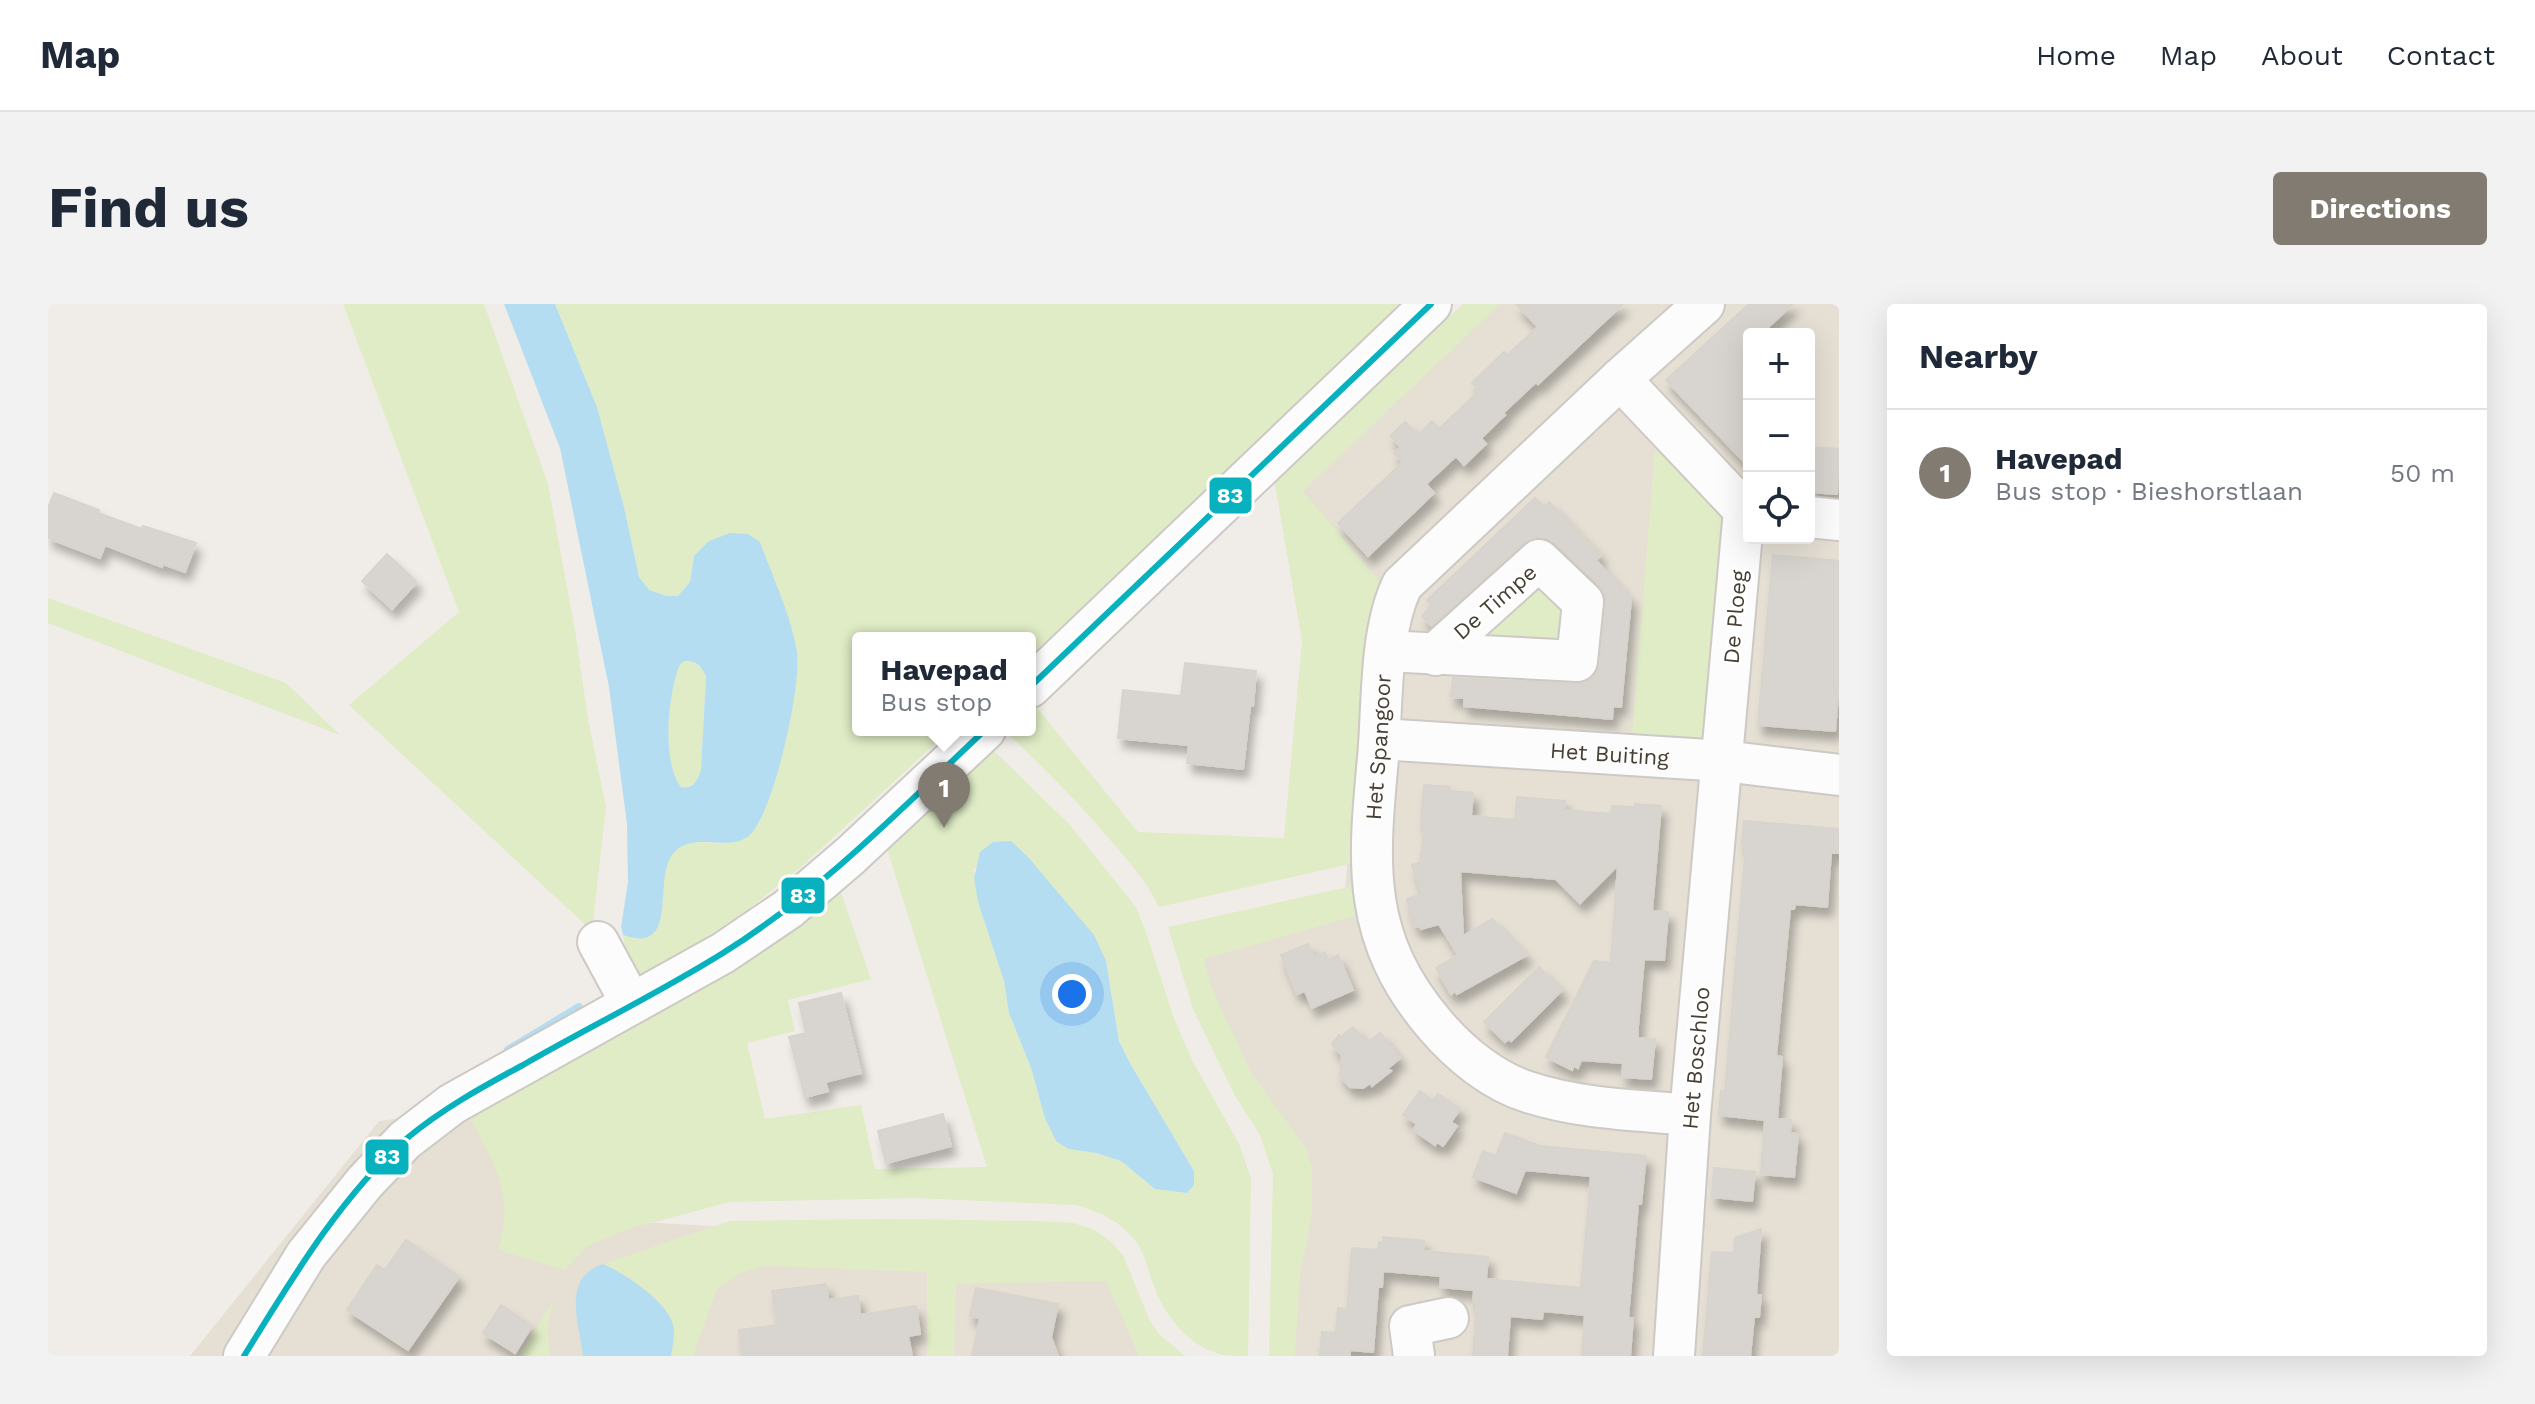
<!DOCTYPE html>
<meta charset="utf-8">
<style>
body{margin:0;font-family:"Work Sans",sans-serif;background:#f2f2f3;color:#1f2937}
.controls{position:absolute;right:24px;top:24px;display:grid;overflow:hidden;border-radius:8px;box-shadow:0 8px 32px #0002}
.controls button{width:72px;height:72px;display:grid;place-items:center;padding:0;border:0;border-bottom:2px solid #e0e1e3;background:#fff;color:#1f2937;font:40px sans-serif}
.you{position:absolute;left:1024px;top:690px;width:28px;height:28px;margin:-20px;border:6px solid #fff;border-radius:50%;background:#1a73e8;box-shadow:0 0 0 12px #1a73e833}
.badge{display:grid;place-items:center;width:52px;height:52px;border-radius:50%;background:#827b72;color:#fff;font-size:26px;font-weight:700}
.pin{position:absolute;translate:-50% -66px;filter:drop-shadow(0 2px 4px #0008)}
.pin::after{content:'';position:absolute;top:42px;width:28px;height:24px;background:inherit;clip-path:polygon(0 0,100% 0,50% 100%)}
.popup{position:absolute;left:804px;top:328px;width:184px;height:104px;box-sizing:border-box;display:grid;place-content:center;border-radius:8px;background:#fff;filter:drop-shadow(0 2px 6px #0005);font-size:26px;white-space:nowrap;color:#747a83}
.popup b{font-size:30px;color:#1f2937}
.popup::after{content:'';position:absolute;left:50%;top:100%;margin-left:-16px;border:16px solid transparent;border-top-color:#fff}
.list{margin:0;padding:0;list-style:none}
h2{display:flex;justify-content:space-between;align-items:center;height:104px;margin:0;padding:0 32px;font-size:34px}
h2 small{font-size:26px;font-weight:400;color:#747a83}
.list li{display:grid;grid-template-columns:52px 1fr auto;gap:24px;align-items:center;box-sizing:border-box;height:128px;padding:0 32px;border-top:2px solid #e0e1e3}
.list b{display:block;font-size:30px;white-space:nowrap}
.list p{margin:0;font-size:26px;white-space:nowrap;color:#747a83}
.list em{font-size:26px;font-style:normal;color:#747a83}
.icon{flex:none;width:44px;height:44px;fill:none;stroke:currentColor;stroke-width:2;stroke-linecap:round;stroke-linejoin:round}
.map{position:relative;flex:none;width:1791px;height:1052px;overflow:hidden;border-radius:8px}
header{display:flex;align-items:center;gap:48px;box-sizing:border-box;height:112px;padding:0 40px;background:#fff;border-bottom:2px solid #e0e1e3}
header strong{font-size:38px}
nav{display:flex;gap:44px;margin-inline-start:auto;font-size:28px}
.intro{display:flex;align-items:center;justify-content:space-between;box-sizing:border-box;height:192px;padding:0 48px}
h1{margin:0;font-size:56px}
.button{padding:20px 36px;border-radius:8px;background:#827b72;color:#fff;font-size:28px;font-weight:700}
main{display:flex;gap:48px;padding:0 48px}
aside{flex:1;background:#fff;border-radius:8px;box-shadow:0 8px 32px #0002}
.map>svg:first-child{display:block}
.residential{fill:#e5dfd4;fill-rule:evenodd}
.green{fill:#dfecc5;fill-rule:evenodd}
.water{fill:#b4ddf2;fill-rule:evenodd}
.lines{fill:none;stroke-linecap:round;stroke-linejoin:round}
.stream{stroke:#b4ddf2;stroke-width:8}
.building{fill:#d8d4cf;stroke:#d8d4cd;stroke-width:2;filter:url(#shadow)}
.minor-casing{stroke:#cdc9c4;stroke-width:44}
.minor{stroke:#fdfcfc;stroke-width:40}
.bus-1-casing{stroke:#fff;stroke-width:12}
.bus-1{stroke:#07b1be;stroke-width:6}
.labels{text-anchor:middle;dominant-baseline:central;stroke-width:6;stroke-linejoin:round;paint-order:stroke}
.street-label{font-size:22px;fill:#463e33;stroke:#fff}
.line-badge{stroke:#fff;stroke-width:3}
.badge-label{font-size:22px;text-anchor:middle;font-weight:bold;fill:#fff}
</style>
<header>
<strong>Map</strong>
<nav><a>Home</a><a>Map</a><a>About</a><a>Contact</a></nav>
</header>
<div class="intro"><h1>Find us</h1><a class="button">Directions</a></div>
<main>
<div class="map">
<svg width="1791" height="1052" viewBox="0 0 1791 1052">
<defs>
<filter id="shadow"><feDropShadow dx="5" dy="9" stdDeviation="4" flood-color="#0004"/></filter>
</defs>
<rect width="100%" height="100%" fill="#f0ede8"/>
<path class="residential" d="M 1436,0 L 1791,0 L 1791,1052 L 1235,1052 L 1236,850 L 1138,638 L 1296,598 L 1322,289 L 1234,186 ZM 1701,30 L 1761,30 L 1761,234 L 1701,234 Z
M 467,799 L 505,913 L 1032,943 L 1059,967 L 1111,1052 L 142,1052 L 331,817 Z"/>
<path class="green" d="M 295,0 L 436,0 L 500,180 L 528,332 L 540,415 L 558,503 L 544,627 L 301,401 L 411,308 Z
M 507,0 L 1360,0 C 1234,119 1106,235 982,355 L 982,334 L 810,334 L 810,426 L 902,426 L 752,564 L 698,607 L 638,646 L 593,672 L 580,660 L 575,631 C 632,651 605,578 624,550 C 639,529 660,543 681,538 C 688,537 702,529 707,524 C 712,519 715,508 718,502 C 737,454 745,404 750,353 L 646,252 L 642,278 L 630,292 L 619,292 L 601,286 L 591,273 L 576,203 L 549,103 Z
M 1415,0 L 1452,0 L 1255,187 L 1339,287 L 1311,558 L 1111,603 C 1100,579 1081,558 1064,538 C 1030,498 994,461 955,426 L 982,426 L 982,401 L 985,399 L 1090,528 L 1236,534 L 1254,337 L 1226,175 Z
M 1608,131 L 1685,211 L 1663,451 L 1583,443 Z
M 1492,263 L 1531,299 L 1524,353 L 1403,346 Z
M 0,294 L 238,379 L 292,431 L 0,319 Z
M 637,357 C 649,358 653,362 658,372 L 653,466 C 649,477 646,484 633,483 C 613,457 619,389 632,359 Z
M 939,440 L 1022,521 L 1088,603 L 1100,634 L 1125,712 L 1144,756 L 1191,840 L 1203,874 L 1200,1052 C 1192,1052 1183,1052 1175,1051 C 1142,1043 1119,1015 1107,985 C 1101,971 1098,952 1089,939 C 1074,918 1052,908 1028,901 L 866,894 L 682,898 L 580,925 L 538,943 L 517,966 L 450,946 C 468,890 445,860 421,812 L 466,790 L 575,723 L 790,580 L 823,675 L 740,696 L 747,727 L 699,739 L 717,815 L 813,801 L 827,865 L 939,863 L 836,535 ZM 926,564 L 1058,657 L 1071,736 L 1083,761 L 1146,867 L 1139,889 L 1107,885 L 1073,857 L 1048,849 L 1021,845 L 997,814 L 983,764 L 961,709 L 956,677 L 930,598 Z
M 1309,581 L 1315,610 L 1156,655 L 1164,685 L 1204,770 L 1258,844 L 1264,864 L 1264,910 L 1252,972 L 1247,1052 L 1221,1052 L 1225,870 L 1212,831 L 1186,790 L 1145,705 L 1120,623 Z
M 841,915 L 993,917 L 1025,919 L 1045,925 L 1063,938 L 1075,951 L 1101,1015 L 1111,1030 L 1137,1052 L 1091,1052 L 1058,977 L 908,980 L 906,1052 L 879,1052 L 879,968 L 717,962 L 690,970 L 669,985 L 645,1052 L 623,1052 C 624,1043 628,1029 625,1021 C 619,997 576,969 555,960 L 681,917 Z
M 505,997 L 499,1024 L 502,1052 L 471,1052 Z"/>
<path class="water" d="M 456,0 L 507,0 L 549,103 L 576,203 L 591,273 L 601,286 L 619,292 L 630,292 L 642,278 L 646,252 L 661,237 L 682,229 L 700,230 L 712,238 C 725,274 743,311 749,348 C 754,379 725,518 698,534 C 675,547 642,526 624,551 C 605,578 632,651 575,631 L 573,623 L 580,578 L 579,520 L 561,383 L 512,144 ZM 637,357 C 649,357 653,362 658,372 L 653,466 C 649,477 646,485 633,483 C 613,457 620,389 632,360 Z
M 963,537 L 980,553 L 1046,631 L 1058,657 L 1071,737 L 1083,761 L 1146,867 L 1146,881 L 1139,889 L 1107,885 L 1073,857 L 1048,849 L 1021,845 L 1009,838 L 1005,831 L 997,814 L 983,764 L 961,709 L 956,677 L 930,598 L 926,574 L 932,548 L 945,538 Z
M 555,960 C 576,969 619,997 625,1021 C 628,1029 624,1043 623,1052 L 535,1052 C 532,1022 512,974 555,960 Z"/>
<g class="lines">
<path class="stream" d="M 460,746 L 531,703"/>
</g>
<path class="building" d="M 1468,0 L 1575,0 L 1490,80 L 1488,78 L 1455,109 L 1457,111 L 1433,134 L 1438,140 L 1416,161 L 1408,152 L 1378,180 L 1386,189 L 1320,252 L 1290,219 L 1355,158 L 1346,149 L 1353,143 L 1342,132 L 1357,118 L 1370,131 L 1384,117 L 1391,125 L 1432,86 L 1424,79 L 1456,48 L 1459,51 L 1490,23 Z
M 1701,0 L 1745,0 L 1713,30 L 1701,30 L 1701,163 L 1618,76 Z
M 1761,143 L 1791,145 L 1789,190 L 1761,188 Z
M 6,189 L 51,206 L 50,209 L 94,225 L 95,222 L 148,239 L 137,268 L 115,260 L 114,263 L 57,241 L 52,254 L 0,234 L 0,204 Z
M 1487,194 L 1496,203 L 1501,198 L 1553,252 L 1548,256 L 1583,295 L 1573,403 L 1565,402 L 1564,415 L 1416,402 L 1416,394 L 1403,393 L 1405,374 L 1528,380 L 1540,377 L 1548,369 L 1552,359 L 1558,300 L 1557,291 L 1551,281 L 1507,239 L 1498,234 L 1486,234 L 1476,239 L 1384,322 L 1374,312 L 1384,302 L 1379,296 Z
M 339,250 L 369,278 L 344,305 L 314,277 Z
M 1725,251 L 1791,257 L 1791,380 L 1787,427 L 1710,421 Z
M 1137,359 L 1208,367 L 1205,402 L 1202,402 L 1195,465 L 1139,459 L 1141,441 L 1070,434 L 1075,386 L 1133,392 Z
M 1376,481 L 1402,483 L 1401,487 L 1425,489 L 1423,512 L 1467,516 L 1469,493 L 1517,497 L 1516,506 L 1563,510 L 1564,502 L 1587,503 L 1587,500 L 1613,502 L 1604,607 L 1620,608 L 1616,656 L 1596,655 L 1590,722 L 1590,734 L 1607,735 L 1603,775 L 1574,773 L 1575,759 L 1533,756 L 1530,764 L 1526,762 L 1524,766 L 1498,753 L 1546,657 L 1563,659 L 1570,561 L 1532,599 L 1508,575 L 1412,567 L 1415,632 L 1444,615 L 1479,651 L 1409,690 L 1407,687 L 1403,690 L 1388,664 L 1410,651 L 1391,620 L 1373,625 L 1372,622 L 1367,623 L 1359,595 L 1374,590 L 1364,561 L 1372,559 L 1377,521 L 1373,521 Z
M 1696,517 L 1791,525 L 1791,549 L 1783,549 L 1779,603 L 1747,600 L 1746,605 L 1742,605 L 1728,752 L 1734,753 L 1729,815 L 1743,816 L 1742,829 L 1750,830 L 1746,873 L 1713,870 L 1717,816 L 1671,811 L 1673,787 L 1677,788 L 1696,565 L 1698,543 L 1694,542 Z
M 1260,640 L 1266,653 L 1277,648 L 1280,656 L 1290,651 L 1305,686 L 1264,704 L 1257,687 L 1249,690 L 1233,651 Z
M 1491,663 L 1514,686 L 1463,737 L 1461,735 L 1457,738 L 1436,718 Z
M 793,689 L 813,769 L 777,778 L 780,787 L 757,793 L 741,733 L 758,729 L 751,699 Z
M 1305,723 L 1319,739 L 1332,729 L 1352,754 L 1339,765 L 1343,767 L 1324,782 L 1322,779 L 1315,784 L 1302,783 L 1292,772 L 1294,752 L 1284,740 L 1291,731 L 1293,733 Z
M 1372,787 L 1385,797 L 1390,790 L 1412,805 L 1403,818 L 1409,822 L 1395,842 L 1389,838 L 1387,841 L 1365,826 L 1369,820 L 1355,811 Z
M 895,810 L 903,842 L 838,859 L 830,827 Z
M 1457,829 L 1492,842 L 1598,852 L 1593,900 L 1590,900 L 1580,1014 L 1585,1014 L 1582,1052 L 1534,1052 L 1537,1011 L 1495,1007 L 1494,1015 L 1462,1012 L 1459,1052 L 1425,1052 L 1429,1000 L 1425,1000 L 1426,986 L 1392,983 L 1393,972 L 1335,967 L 1334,983 L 1330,983 L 1325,1048 L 1302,1046 L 1302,1052 L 1272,1052 L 1274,1028 L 1288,1029 L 1290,1004 L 1299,1005 L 1304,944 L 1330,946 L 1331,938 L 1335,939 L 1335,933 L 1376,937 L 1375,947 L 1440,953 L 1438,975 L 1533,984 L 1543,872 L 1477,866 L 1468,889 L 1425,873 L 1435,847 L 1448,852 Z
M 1666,864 L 1707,868 L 1704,897 L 1664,893 Z
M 1713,925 L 1708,991 L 1713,991 L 1711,1013 L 1706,1013 L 1702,1052 L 1655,1052 L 1664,948 L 1686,949 L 1687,934 Z
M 358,936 L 411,973 L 360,1046 L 299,1006 L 329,961 L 337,966 Z
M 778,980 L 780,996 L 810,992 L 812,1011 L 868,1002 L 872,1030 L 860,1032 L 864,1052 L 695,1052 L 691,1026 L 730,1021 L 724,987 Z
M 928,984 L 1010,1000 L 1003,1033 L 1010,1052 L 924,1052 L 932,1014 L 922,1012 Z
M 453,1001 L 484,1022 L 467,1049 L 435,1029 Z"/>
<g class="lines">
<g class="minor-casing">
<g id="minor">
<path d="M 1572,75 L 1696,206 L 1642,811 L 1626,1052"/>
<path d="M 1761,213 L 1791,216"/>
<path d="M 1338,347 L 1529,357 L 1535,298 L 1491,256 L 1390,347 L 1388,351"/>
<path d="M 982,383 L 1383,0"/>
<path id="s1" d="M 1332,435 L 1676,457 L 1791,471"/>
<path d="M 550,638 L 583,699"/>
<path id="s2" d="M 1642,811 C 1588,806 1532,805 1480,788 C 1445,777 1412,750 1388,722 C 1313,635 1320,561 1330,454 C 1335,399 1331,330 1354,281 L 1572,75 L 1656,0"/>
<path d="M 196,1052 L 258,951 L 317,878 L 357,836 L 404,800 L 675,649 L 740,605 L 802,552 L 937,426"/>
<path d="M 1366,1052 L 1362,1022 L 1400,1014"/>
</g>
</g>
<use href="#minor" class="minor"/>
<g class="bus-1-casing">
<path id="bus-1" d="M 982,383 L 1383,0
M 196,1052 C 242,978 292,893 358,835 C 394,805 434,783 475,761 C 541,723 611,689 675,649 C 773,588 854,504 937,426"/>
</g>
<use href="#bus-1" class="bus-1"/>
</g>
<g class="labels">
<g class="street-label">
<text transform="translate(1447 298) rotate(-41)">De Timpe</text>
<text transform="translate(1687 313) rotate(-85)">De Ploeg</text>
<text stroke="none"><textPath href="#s2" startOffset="574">Het Spangoor</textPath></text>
<text stroke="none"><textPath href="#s1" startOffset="230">Het Buiting</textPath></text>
<text transform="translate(1648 754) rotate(-85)">Het Boschloo</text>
</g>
</g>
<g class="line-badge">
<rect x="1160" y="172" width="45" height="39" rx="8" fill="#07b1be"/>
<rect x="732" y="572" width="46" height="39" rx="8" fill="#07b1be"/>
<rect x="316" y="834" width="46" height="38" rx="8" fill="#07b1be"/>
</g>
<g class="badge-label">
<text x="1182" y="199">83</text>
<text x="755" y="599">83</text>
<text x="339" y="860">83</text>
</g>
</svg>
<div class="controls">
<button>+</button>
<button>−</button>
<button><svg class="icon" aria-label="locate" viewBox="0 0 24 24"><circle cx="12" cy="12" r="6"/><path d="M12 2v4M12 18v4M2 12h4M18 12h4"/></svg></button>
</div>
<div class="you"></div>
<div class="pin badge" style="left:896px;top:524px">1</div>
<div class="popup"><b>Havepad</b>Bus stop</div>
</div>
<aside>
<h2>Nearby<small></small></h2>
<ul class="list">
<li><span class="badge">1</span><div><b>Havepad</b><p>Bus stop · Bieshorstlaan</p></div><em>50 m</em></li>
</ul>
</aside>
</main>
